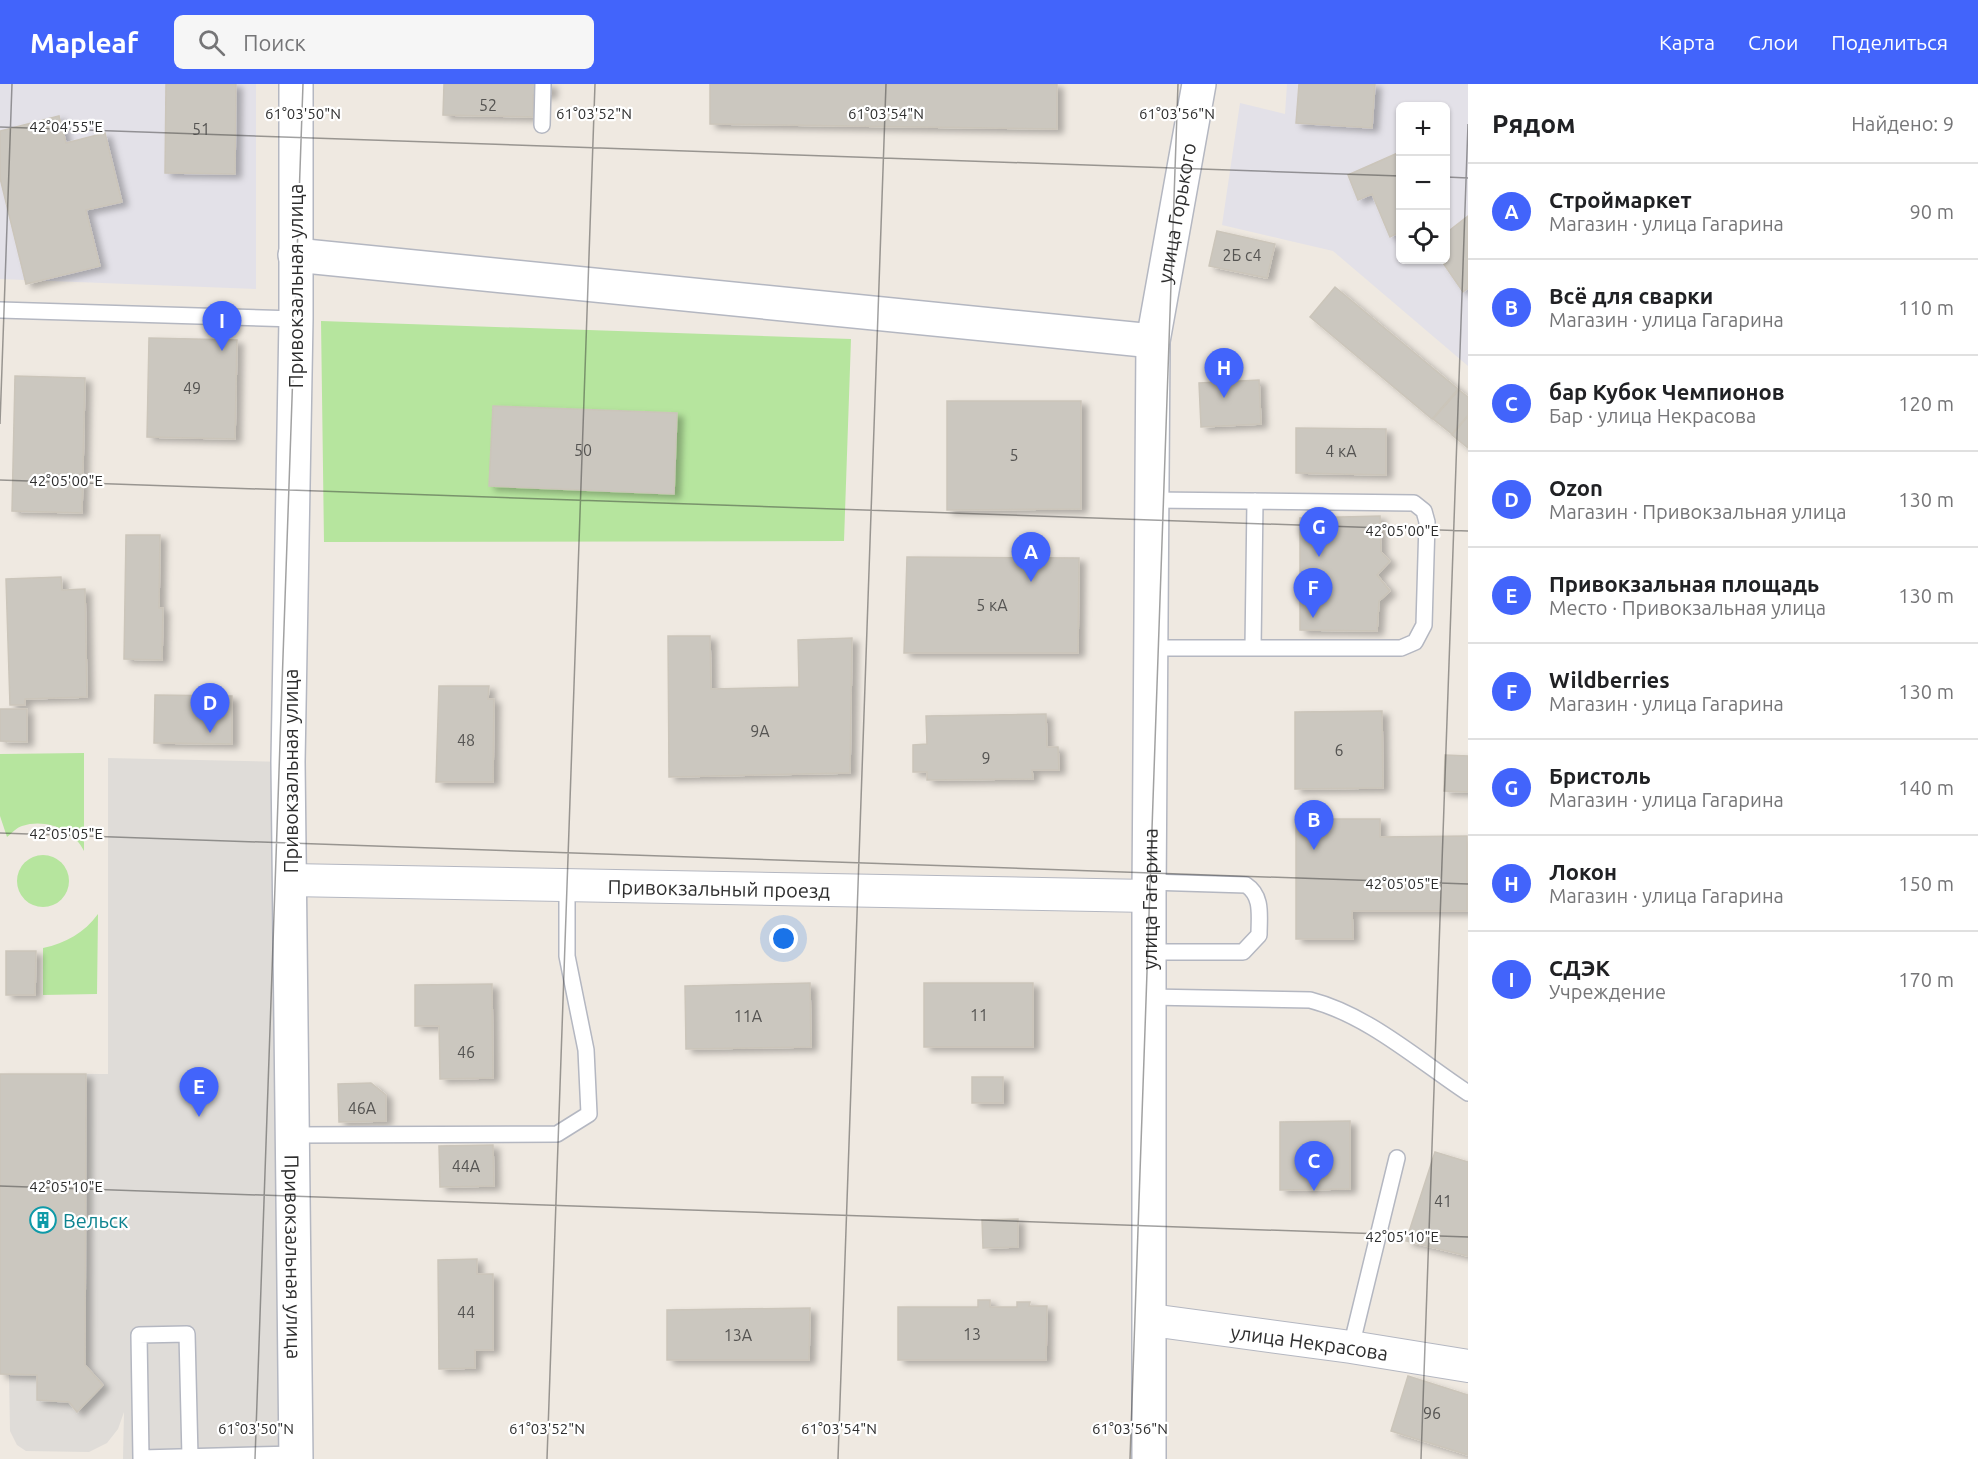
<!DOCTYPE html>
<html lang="ru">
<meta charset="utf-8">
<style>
body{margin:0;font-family:Ubuntu,sans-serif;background:#f6f6f6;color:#202124}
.controls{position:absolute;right:18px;top:18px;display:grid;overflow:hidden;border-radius:9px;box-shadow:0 2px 4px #0004}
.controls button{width:54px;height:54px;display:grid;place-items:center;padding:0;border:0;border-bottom:2px solid #e0e0e0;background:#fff;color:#202124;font:30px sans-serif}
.you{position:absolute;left:784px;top:855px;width:21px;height:21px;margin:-15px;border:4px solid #fff;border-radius:50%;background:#1a73e8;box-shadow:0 0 0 9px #1a73e833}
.badge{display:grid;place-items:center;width:39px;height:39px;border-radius:50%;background:#4264fb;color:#fff;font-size:20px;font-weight:700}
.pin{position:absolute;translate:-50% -50px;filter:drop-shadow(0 2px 3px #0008)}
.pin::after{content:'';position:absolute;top:32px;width:21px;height:18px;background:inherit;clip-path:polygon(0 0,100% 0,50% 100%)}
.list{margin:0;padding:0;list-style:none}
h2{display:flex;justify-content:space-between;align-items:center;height:78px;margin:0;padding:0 24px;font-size:26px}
h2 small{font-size:20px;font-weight:400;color:#757577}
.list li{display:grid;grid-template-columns:39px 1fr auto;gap:18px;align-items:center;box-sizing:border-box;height:96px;padding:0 24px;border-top:2px solid #e0e0e0}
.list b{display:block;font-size:22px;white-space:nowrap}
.list p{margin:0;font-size:20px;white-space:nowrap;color:#757577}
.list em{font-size:20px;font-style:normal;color:#757577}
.icon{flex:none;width:33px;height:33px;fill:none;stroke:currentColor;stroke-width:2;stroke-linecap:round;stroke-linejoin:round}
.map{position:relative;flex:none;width:1468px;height:1375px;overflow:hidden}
header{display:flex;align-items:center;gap:36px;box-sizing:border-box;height:84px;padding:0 30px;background:#4264fb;color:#fff}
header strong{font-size:28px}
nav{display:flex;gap:33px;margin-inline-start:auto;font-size:21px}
.search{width:420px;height:54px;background:#f6f6f6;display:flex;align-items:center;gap:15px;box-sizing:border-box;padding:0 21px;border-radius:9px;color:#757577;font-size:22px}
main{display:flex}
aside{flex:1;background:#fff}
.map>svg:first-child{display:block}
.industrial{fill:#e3e1e8;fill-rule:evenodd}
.green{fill:#b6e59e}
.plaza{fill:#dfdcd8}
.building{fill:#cbc7bf;stroke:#cbc5ba;stroke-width:1.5;filter:url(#shadow)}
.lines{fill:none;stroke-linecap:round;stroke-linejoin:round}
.lane-casing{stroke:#b4b7c1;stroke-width:18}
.street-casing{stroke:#b4b7c1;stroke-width:34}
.secondary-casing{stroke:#b4b7c1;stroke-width:36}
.lane{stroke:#fff;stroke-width:15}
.street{stroke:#fff;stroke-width:32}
.secondary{stroke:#fff;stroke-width:33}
.ticks{fill:none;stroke:#2e2e2e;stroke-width:1.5;stroke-opacity:0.45}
.labels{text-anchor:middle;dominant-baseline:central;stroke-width:4.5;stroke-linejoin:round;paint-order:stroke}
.number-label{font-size:16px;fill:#555452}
.street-label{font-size:20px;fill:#2e2e2e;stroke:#fff}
.culture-label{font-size:20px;fill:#0d838f;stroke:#fff;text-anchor:start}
.ticks-label{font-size:15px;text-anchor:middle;fill:#2e2e2e;stroke:#fff;stroke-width:4.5;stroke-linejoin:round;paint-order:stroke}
</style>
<header>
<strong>Mapleaf</strong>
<div class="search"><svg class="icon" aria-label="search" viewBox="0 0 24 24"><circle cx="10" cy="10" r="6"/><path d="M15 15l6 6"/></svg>Поиск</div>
<nav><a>Карта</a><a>Слои</a><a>Поделиться</a></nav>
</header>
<main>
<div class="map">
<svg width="1468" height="1375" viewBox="0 0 1468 1375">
<defs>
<filter id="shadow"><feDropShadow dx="6" dy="4" stdDeviation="3" flood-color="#0004"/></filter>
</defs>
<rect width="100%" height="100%" fill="#efe9e1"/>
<path class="industrial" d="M 0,0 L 256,0 L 256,205 L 0,195 Z
M 1287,0 L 1468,0 L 1468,282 L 1333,167 L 1222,141 L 1240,19 L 1285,30 ZM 1400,22 L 1446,22 L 1446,176 L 1400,176 Z"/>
<path class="green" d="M 321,237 L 851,255 L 844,457 L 324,458 Z
M 84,669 L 84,767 C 74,746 46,734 22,742 C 17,743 11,750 7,753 L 0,732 L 0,670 Z
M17 797a26 26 0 1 1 52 0a26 26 0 1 1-52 0Z
M 98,830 L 97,910 L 43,911 L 43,864 C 66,859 84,849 98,830 Z"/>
<path class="plaza" d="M 108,674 L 288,678 L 296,1375 L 123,1375 L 124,1328 L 118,1345 L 107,1359 L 89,1368 L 26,1367 L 17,1361 L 10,1347 L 9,1290 L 37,1291 L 37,1316 L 69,1318 L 77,1327 L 103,1301 L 85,1281 L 86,990 L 108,990 Z"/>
<path class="building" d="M 166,0 L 236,0 L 235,90 L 165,89 Z
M 444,0 L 551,0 L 551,10 L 533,11 L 533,33 L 443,31 Z
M 710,0 L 1057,0 L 1057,45 L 710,40 Z
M 1299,0 L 1375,0 L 1372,44 L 1296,39 Z
M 59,32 L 66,59 L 105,49 L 122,118 L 86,126 L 100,182 L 26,200 L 0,94 L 0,47 Z
M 1400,68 L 1400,148 L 1390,153 L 1372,110 L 1358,116 L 1348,91 Z
M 1468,132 L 1468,204 L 1463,208 L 1441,176 L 1446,176 L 1446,149 Z
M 1217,147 L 1275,160 L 1267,194 L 1209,182 Z
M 1335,203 L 1458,305 L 1432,335 L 1310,233 Z
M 149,254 L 237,256 L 235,355 L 147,353 Z
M 15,292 L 85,294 L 82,429 L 12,427 Z
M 1259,296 L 1261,340 L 1201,343 L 1199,299 Z
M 1459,306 L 1468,313 L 1468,331 L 1452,350 L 1433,335 Z
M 947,317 L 1081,317 L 1081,425 L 947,426 Z
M 493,322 L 677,329 L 674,410 L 489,402 Z
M 1468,332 L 1468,364 L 1452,351 Z
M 1296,344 L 1386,345 L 1386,391 L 1296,389 Z
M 1380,432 L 1381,468 L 1390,477 L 1377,491 L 1390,507 L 1379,517 L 1377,547 L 1300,546 L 1300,434 Z
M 126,451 L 160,451 L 159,524 L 163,524 L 162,576 L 124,575 Z
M 907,473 L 1079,474 L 1078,569 L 904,569 Z
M 61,493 L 62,506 L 85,505 L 87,613 L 25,615 L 25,621 L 10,621 L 6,495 Z
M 668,552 L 710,552 L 711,605 L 799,603 L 798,556 L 852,554 L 850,689 L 669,693 Z
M 439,602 L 489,602 L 488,615 L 494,615 L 493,698 L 436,698 Z
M 155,611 L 232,612 L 232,660 L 154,659 Z
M 0,625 L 27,625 L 27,658 L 0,657 Z
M 1382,627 L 1383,704 L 1295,705 L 1295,628 Z
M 1046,630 L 1047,663 L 1058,663 L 1059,686 L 1032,686 L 1033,695 L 927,696 L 927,688 L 913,688 L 913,661 L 927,660 L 926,632 Z
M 1445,671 L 1468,672 L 1468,708 L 1444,707 Z
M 1296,735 L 1380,735 L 1380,753 L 1467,752 L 1467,827 L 1352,827 L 1353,855 L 1296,855 Z
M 6,867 L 36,867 L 35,911 L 6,911 Z
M 810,899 L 811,963 L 686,965 L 685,902 Z
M 924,899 L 1033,899 L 1033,963 L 924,963 Z
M 492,900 L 493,994 L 440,995 L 439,942 L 415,942 L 415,901 Z
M 0,990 L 86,990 L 85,1281 L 103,1301 L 77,1328 L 69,1318 L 37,1316 L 37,1291 L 0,1290 Z
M 972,993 L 1003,993 L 1003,1019 L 972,1019 Z
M 371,999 L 386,1011 L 386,1037 L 339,1038 L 338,1000 Z
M 1350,1037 L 1350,1105 L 1280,1106 L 1280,1038 Z
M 493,1061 L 494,1102 L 440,1103 L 439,1062 Z
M 1435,1068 L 1468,1078 L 1468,1172 L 1406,1157 Z
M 1018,1135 L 1018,1163 L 983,1164 L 982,1136 Z
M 477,1175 L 477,1190 L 493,1190 L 493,1266 L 475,1266 L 475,1284 L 439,1285 L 438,1176 Z
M 978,1216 L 990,1216 L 990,1223 L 1017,1223 L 1017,1218 L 1030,1218 L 1029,1222 L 1047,1222 L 1046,1276 L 898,1276 L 898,1223 L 978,1223 Z
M 810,1224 L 809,1276 L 667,1276 L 667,1226 Z
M 1408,1292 L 1468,1311 L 1468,1371 L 1391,1347 Z"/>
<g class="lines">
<g class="lane-casing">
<path id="lane" d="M 542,41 L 543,0
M 0,226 L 296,235
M 1151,564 L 1401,564 L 1415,558 L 1424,541 L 1427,438 L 1424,427 L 1414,419 L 1152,416
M 1253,564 L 1255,417
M 1149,868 L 1243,868 L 1259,851 C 1259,832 1263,812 1246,801 L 1149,798
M 1149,913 L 1310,916 C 1368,931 1418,976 1468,1009
M 291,1051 L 557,1050 L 589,1030 L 586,966 L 567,872 L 567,803
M 1351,1263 L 1397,1074
M 190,1373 L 187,1250 L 139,1251 L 141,1374 L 296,1370"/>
</g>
<g class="street-casing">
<g id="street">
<path id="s1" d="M 289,796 L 1149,812"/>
<path id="s2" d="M 1151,1236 L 1351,1263 L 1468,1282"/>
</g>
</g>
<g class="secondary-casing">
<g id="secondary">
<path id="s3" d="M 296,0 L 296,235 L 288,678 L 296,1375"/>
<path d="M 295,171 L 1153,257"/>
<path id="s4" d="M 1149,1375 L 1149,812 L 1153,257 L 1199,0"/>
</g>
</g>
<use href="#lane" class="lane"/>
<use href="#street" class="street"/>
<use href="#secondary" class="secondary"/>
</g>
<path class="ticks" d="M 0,43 L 1400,92M 1446,93 L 1468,94M 0,340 L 12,0M 0,396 L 1468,447M 0,749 L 1468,800M 0,1102 L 1468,1153M 255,1375 L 303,0M 547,1375 L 595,0M 838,1375 L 886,0M 1130,1375 L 1178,0M 1421,1375 L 1468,40"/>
<defs>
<g id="building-ring" transform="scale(1.35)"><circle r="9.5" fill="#fff" stroke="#0f9aa8" stroke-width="1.5"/><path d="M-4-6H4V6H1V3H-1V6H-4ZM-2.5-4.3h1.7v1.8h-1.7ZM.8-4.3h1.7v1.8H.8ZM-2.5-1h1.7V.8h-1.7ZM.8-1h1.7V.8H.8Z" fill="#0f9aa8"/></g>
</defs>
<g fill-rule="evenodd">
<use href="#building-ring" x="43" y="1136"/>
</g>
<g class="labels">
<g class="number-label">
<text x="488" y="21">52</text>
<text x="201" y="45">51</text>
<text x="1242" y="171">2Б с4</text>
<text x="192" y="304">49</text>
<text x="583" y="366">50</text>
<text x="1341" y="367">4 кА</text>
<text x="1014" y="371">5</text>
<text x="992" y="521">5 кА</text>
<text x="760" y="647">9А</text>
<text x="466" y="656">48</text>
<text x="1339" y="666">6</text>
<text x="986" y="674">9</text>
<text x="979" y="931">11</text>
<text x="748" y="932">11А</text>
<text x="466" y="968">46</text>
<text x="362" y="1024">46А</text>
<text x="466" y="1082">44А</text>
<text x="1443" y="1117">41</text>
<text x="466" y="1228">44</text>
<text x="972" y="1250">13</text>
<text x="738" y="1251">13А</text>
<text x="1432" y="1329">96</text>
</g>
<g class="street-label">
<text stroke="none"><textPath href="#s4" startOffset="1248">улица Горького</textPath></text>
<text transform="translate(295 202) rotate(-90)">Привокзальная улица</text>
<text transform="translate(290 687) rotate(-90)">Привокзальная улица</text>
<text stroke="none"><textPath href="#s1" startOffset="430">Привокзальный проезд</textPath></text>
<text stroke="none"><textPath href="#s4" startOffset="560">улица Гагарина</textPath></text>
<text stroke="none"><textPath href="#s3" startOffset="1173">Привокзальная улица</textPath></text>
<text stroke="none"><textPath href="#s2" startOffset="160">улица Некрасова</textPath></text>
</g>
<g class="culture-label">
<text x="63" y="1136">Вельск</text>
</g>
</g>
<g class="ticks-label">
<text x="303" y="35">61°03'50"N</text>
<text x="594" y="35">61°03'52"N</text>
<text x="886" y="35">61°03'54"N</text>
<text x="1177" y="35">61°03'56"N</text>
<text x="66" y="48">42°04'55"E</text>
<text x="66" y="402">42°05'00"E</text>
<text x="1402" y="452">42°05'00"E</text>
<text x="66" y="755">42°05'05"E</text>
<text x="1402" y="805">42°05'05"E</text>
<text x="66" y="1108">42°05'10"E</text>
<text x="1402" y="1158">42°05'10"E</text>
<text x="256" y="1350">61°03'50"N</text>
<text x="547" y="1350">61°03'52"N</text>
<text x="839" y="1350">61°03'54"N</text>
<text x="1130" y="1350">61°03'56"N</text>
</g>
</svg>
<div class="controls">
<button>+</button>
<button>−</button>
<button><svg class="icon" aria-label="locate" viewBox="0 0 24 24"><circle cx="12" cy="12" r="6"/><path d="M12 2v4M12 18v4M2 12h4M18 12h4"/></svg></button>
</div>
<div class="you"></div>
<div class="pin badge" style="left:1031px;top:498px">A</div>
<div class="pin badge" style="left:1314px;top:766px">B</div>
<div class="pin badge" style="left:1314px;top:1107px">C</div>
<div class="pin badge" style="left:210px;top:649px">D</div>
<div class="pin badge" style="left:199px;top:1033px">E</div>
<div class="pin badge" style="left:1313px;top:534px">F</div>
<div class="pin badge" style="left:1319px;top:473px">G</div>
<div class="pin badge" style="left:1224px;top:314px">H</div>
<div class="pin badge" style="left:222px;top:267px">I</div>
</div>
<aside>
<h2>Рядом<small>Найдено: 9</small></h2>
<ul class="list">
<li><span class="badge">A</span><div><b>Строймаркет</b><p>Магазин · улица Гагарина</p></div><em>90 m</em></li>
<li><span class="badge">B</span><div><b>Всё для сварки</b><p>Магазин · улица Гагарина</p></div><em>110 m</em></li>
<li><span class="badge">C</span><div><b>бар Кубок Чемпионов</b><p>Бар · улица Некрасова</p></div><em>120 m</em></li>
<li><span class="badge">D</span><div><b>Ozon</b><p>Магазин · Привокзальная улица</p></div><em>130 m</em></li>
<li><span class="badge">E</span><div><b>Привокзальная площадь</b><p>Место · Привокзальная улица</p></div><em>130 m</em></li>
<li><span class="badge">F</span><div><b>Wildberries</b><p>Магазин · улица Гагарина</p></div><em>130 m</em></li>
<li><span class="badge">G</span><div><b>Бристоль</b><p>Магазин · улица Гагарина</p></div><em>140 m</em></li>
<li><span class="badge">H</span><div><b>Локон</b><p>Магазин · улица Гагарина</p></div><em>150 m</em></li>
<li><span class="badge">I</span><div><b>СДЭК</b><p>Учреждение</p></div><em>170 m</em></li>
</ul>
</aside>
</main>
